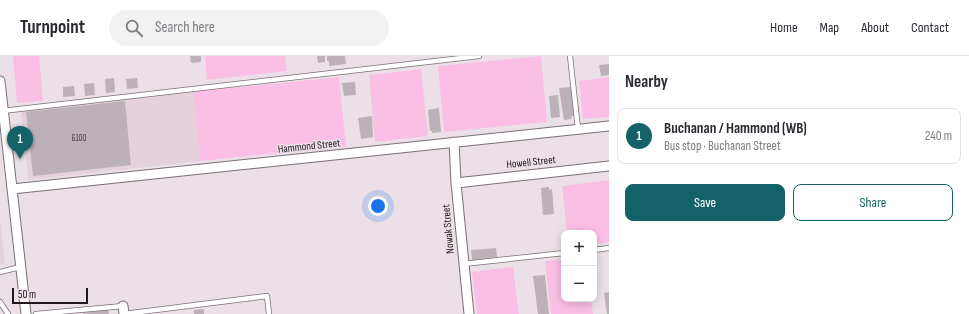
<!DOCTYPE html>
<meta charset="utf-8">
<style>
body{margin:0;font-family:"Sofia Sans Condensed",sans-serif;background:#f2f2f3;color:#2b2b33}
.controls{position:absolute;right:12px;bottom:12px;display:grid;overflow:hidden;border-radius:8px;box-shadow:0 2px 10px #0003}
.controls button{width:36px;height:36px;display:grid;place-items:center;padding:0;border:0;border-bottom:1px solid #e1e1e2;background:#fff;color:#2b2b33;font:20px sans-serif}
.scale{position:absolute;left:12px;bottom:10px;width:76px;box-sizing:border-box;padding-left:4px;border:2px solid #1d191b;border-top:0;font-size:11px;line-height:14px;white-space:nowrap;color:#1d191b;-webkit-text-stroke:3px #ebe0e7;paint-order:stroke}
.you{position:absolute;left:378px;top:150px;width:14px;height:14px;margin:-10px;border:3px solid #fff;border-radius:50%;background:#1a73e8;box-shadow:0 0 0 6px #1a73e833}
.badge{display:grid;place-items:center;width:26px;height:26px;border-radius:50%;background:#126267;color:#fff;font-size:13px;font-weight:700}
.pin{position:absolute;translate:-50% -33px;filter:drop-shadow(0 1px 2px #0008)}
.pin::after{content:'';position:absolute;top:21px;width:14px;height:12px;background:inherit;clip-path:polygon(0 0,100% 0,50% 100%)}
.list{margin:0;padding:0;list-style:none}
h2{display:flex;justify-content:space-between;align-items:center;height:52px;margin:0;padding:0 16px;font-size:17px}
h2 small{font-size:13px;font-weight:400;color:#7c7c81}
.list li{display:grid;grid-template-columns:26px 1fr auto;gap:12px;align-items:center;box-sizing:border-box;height:56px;margin:0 8px 8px;padding:0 8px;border:1px solid #e1e1e2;border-radius:8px}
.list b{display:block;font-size:15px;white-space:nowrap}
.list p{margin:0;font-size:13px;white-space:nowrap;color:#7c7c81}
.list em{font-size:13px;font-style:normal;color:#7c7c81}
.actions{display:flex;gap:8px;padding:12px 16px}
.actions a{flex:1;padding:9px 0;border:1px solid #126267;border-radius:8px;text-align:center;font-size:14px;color:#126267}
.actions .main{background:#126267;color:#fff}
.icon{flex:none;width:22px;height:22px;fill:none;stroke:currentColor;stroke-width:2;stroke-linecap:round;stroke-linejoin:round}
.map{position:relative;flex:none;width:609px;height:258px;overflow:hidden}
header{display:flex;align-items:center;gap:24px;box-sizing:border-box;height:56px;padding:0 20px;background:#fff;border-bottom:1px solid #e1e1e2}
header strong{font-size:19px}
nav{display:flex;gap:22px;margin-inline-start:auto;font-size:14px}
.search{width:280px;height:36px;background:#f2f2f3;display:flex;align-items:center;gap:10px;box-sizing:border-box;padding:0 14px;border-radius:22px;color:#7c7c81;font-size:15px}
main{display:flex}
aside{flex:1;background:#fff}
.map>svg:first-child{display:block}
.built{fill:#e4d1dc}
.green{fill:#fbbfe6}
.building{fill:#bcb1b8}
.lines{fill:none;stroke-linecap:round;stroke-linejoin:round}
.service-casing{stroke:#796f75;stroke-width:6}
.minor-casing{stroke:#796f75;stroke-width:11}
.service{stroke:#fff;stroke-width:4.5}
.minor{stroke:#fff;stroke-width:9}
.labels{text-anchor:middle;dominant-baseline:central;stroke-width:3;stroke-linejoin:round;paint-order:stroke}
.number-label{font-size:9px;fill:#453f42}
.street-label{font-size:11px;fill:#1d191b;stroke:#ebe0e7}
</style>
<header>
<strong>Turnpoint</strong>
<div class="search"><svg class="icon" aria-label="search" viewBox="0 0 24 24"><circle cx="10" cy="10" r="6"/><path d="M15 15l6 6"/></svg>Search here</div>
<nav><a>Home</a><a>Map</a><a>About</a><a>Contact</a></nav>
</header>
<main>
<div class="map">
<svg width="609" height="258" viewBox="0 0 609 258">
<rect width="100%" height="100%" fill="#ebe0e7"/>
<path class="built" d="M 193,36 L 200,105 L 28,124 L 21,55 Z
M 0,164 L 5,208 L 0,209 Z"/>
<path class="green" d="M 13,0 L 39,0 L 43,45 L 17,47 Z
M 205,0 L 285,0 L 287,15 L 207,24 Z
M 541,0 L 547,66 L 444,76 L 438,10 Z
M 421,13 L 428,80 L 375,86 L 369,19 Z
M 339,21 L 346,90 L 200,105 L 193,36 Z
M 609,21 L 609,61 L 583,63 L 579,25 Z
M 609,124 L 609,186 L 594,188 L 594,177 L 567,177 L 562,130 Z
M 564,203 L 564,243 L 591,243 L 593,258 L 551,258 L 545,205 Z
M 513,211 L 519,258 L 477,258 L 472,216 Z"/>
<path class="building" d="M 190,0 L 201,0 L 201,6 L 191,7 Z
M 317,0 L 325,0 L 325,6 L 318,7 Z
M 327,0 L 345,0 L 346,8 L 329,10 L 329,5 L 327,5 Z
M 609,8 L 609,19 L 601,20 L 599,9 Z
M 114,22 L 115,36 L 106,37 L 105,23 Z
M 137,22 L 138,32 L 127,33 L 126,23 Z
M 355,26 L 356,39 L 344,40 L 342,27 Z
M 94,27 L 95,39 L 85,40 L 84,28 Z
M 74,30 L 75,40 L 63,41 L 63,31 Z
M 572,31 L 575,60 L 571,60 L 572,63 L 564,64 L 559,32 Z
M 558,39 L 560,61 L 551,62 L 549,40 Z
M 125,45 L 131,109 L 33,120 L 26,56 Z
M 439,52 L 441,76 L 432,77 L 432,75 L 430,75 L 428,54 Z
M 372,60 L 373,81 L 361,83 L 358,62 Z
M 549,131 L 549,134 L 552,133 L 554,158 L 543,159 L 541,132 Z
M 496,192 L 497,201 L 472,204 L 471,194 Z
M 545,219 L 549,258 L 538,258 L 533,220 Z
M 609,236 L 609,258 L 607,258 L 604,237 Z
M 204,253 L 204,258 L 194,258 L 194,254 Z
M 108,254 L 109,258 L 83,258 L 83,257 Z"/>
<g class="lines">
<g class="service-casing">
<path id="service" d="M 570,0 L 578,73
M 2,55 L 479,0
M 594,194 L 609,192
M 463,208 L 564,197
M 0,216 L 20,211
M 0,246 L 8,258
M 36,258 L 123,250
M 124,258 L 267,240 L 269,258"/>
</g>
<g class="minor-casing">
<path id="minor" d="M 0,25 L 26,258
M 454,86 L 456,127 L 469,258
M 456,127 L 609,110
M 12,133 L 609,70
M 123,250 L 124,258"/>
</g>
<use href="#service" class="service"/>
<use href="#minor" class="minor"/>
</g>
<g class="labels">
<g class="number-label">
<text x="79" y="82">6100</text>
</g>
<g class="street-label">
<text transform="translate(309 90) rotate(-6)">Hammond Street</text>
<text transform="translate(531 106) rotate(-6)">Howell Street</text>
<text transform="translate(448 173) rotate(-95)">Nowak Street</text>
</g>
</g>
</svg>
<div class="controls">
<button>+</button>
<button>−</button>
</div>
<div class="scale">50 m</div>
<div class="you"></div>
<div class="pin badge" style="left:20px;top:103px">1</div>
</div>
<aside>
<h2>Nearby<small></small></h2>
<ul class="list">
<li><span class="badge">1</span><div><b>Buchanan / Hammond (WB)</b><p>Bus stop · Buchanan Street</p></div><em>240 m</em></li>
</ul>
<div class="actions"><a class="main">Save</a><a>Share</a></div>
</aside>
</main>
